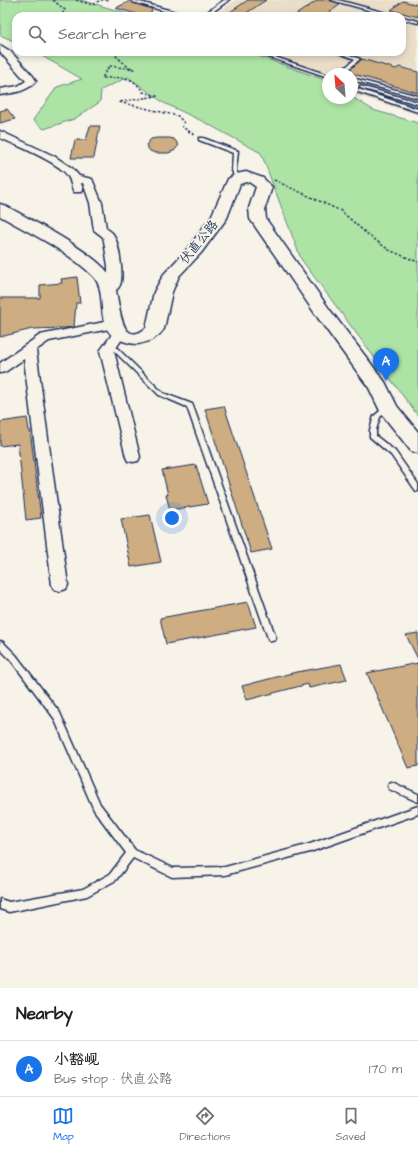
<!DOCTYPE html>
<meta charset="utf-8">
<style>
body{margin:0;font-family:"Architects Daughter","LXGW WenKai TC",sans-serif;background:#f2f2f2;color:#202124}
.compass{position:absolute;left:322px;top:68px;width:36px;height:36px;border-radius:50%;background:#fff;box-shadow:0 2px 6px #0003;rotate:334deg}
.you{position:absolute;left:172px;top:518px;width:14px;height:14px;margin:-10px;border:3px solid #fff;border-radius:50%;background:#1a73e8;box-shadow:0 0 0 6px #1a73e833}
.badge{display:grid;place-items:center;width:26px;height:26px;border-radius:50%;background:#1a73e8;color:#fff;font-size:13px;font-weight:700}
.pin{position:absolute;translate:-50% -33px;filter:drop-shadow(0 1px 2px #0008)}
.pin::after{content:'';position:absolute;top:21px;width:14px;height:12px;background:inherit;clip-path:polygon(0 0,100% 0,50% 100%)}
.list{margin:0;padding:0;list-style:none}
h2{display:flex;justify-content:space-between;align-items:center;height:52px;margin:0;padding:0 16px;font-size:17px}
h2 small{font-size:13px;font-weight:400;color:#757577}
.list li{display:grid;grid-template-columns:26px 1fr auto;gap:12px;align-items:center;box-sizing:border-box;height:56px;padding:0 16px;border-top:1px solid #e0e0e0}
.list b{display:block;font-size:15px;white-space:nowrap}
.list p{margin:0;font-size:13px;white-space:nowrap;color:#757577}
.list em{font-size:13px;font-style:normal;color:#757577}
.icon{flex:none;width:22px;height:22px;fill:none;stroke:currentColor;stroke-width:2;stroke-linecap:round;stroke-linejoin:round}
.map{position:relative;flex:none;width:418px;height:988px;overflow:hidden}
.search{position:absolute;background:#fff;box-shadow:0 2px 6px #0003;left:12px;right:12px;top:12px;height:44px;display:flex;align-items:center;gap:10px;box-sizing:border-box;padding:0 14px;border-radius:12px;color:#757577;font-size:15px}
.sheet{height:108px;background:#fff}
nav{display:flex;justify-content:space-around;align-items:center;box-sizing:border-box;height:56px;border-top:1px solid #e0e0e0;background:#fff;font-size:11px;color:#757577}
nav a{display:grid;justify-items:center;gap:2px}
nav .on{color:#1a73e8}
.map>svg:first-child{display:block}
.built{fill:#eadec9}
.green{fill:#ade3a5;stroke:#648982}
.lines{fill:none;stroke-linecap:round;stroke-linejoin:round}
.stream{stroke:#6b91be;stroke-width:2}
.building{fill:#cdad81;stroke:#1b2f5e}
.lane-casing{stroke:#1b2f5e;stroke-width:3}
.street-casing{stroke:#1b2f5e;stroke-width:3}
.secondary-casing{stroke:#1b2f5e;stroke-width:3}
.path{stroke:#1b2f5e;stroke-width:1.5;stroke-dasharray:2.5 2;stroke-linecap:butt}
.lane{fill:#f7f3e8;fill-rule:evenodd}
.street{fill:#f7f3e8;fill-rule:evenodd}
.secondary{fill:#f7f3e8;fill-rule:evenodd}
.labels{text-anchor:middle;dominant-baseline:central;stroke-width:4;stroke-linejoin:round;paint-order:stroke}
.street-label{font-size:13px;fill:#1b2f5e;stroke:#f7f3e8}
</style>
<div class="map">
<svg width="418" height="988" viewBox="0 0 418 988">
<rect width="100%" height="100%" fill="#f7f3e8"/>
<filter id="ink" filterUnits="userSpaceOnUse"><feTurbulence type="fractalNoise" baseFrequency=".025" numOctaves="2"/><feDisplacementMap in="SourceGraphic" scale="8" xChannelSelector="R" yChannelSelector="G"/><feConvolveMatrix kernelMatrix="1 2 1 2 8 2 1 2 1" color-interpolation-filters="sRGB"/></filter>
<g filter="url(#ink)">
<path class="built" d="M 236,0 L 418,0 L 418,115 L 352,94 L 352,74 L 328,74 L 328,86 L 225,52 L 402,52 L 402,16 L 212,16 Z"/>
<path class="green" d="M 0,0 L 81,0 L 136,16 L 16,16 L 16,42 L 0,35 Z
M 35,52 L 247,52 L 328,81 L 328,98 L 352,97 L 373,110 L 418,123 L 418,416 L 301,259 L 261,153 L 206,123 L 164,103 L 128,77 L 101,90 L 100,102 L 74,119 L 44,129 L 33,120 L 57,87 L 82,79 Z"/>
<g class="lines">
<path class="stream" d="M 370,92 L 418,107"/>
</g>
<path class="building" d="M 132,0 L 133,3 L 152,9 L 150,16 L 143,16 L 116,8 Z
M 248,0 L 266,0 L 242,16 L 224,16 Z
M 318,0 L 330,0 L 341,4 L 324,16 L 294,16 Z
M 403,1 L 418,5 L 418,17 L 391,10 Z
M 362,59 L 396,69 L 399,67 L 418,72 L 418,93 L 347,72 Z
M 7,109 L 15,119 L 0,123 L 0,111 Z
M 90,126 L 100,126 L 94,158 L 71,158 L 75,140 L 86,140 Z
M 157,138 L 169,138 L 174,139 L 179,145 L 174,151 L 168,153 L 155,153 L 150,151 L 146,145 L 151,139 Z
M 77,277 L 80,303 L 76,303 L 74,327 L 65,328 L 32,329 L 0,337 L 0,298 L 40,298 L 40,285 L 62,283 L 61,279 Z
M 224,406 L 272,549 L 251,553 L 205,409 Z
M 27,418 L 29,430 L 30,430 L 41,518 L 26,520 L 18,444 L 0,446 L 0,422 Z
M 196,465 L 208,504 L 170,510 L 166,495 L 168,495 L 162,470 Z
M 150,515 L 161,562 L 131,567 L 121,519 Z
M 248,602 L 256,627 L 166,644 L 160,618 Z
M 418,633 L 418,659 L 406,635 Z
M 418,663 L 418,766 L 408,768 L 367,673 Z
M 341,664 L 347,680 L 309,688 L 308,684 L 247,700 L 242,686 L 292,673 Z"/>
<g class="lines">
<g class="lane-casing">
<path id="lane" d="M 133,0 L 186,15 L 187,16 L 181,16 L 133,2 Z
M 224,0 L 229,0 L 207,16 L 202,16 Z
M 331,0 L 338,0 L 397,16 L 390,16 Z
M 402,17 L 418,21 L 418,23 L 402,19 Z
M 254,52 L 260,52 L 328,75 L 328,77 Z
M 336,52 L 342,52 L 360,59 L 343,74 L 338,74 L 355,59 Z
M 352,78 L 418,96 L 418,98 L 352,80 Z
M 360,86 L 418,102 L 418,104 L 360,88 Z
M 352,87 L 418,109 L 418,112 L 352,90 Z
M 199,138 L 203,138 L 238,151 L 236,170 L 240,179 L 239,180 L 235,180 L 232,170 L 233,153 L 199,140 Z
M 111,343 L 113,344 L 163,393 L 192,404 L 193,406 L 276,638 L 275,640 L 272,641 L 269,640 L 268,638 L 187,407 L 159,395 L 109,346 L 108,345 L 109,344 Z
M 386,406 L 388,406 L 391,408 L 380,417 L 376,430 L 376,436 L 395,451 L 418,484 L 418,491 L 416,491 L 391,455 L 370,437 L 370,430 L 374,416 Z
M 0,641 L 3,642 L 16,655 L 60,713 L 100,804 L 135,850 L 173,868 L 225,867 L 310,844 L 418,806 L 418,814 L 310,852 L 225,875 L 172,877 L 133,858 L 116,880 L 87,896 L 9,912 L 0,909 L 0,899 L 9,902 L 83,889 L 110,874 L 126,853 L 94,810 L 54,718 L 10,659 L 0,649 Z
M 392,782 L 418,794 L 418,802 L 389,789 L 388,786 L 389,783 Z"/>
</g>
<g class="street-casing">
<path id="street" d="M 0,45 L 10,51 L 33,76 L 36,81 C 27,92 13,93 0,95 L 0,89 L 18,86 L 26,81 L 0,52 Z
M 0,131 L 54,156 L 72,168 L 79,176 L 92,179 L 102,203 L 106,228 C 108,230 112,232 113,234 C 119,242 124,276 120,285 C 118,290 111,293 107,294 L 103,293 L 101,290 L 108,284 L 108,266 L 104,241 L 103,237 L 94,230 L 90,203 L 83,183 L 81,183 L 83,190 L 82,192 L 74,192 C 71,187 71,180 67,175 C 58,162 16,145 0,138 Z
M 114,320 L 119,321 L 120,324 L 119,327 L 49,341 L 36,350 L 68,585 L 66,589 L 60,591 L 54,589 L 52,585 L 24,359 L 5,372 L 0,373 L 0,363 L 40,335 Z
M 120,329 L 125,330 L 126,333 L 114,351 L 140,457 L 138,461 L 133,462 L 128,461 L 126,457 L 100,351 L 115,330 Z"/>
</g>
<g class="secondary-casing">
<path id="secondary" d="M 246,172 L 263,178 L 272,187 L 265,208 L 266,219 L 330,310 L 385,382 L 397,406 L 418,432 L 418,453 L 411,451 L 381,413 L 369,388 L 318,318 L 250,219 L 249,208 L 256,187 L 249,182 L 246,182 L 240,184 L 227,218 L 201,253 L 179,276 L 172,292 L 164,329 C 158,338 150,342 138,344 C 133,344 128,343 123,341 C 91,332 110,293 93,276 C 68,251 30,233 0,216 L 0,204 L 6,206 C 31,220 101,255 113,280 C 120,292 117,352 146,328 L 154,292 L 164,274 L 189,247 L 211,217 L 228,179 L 236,174 Z"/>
</g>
<path class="path" d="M 53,0 L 65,10 L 62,14 L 73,16
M 76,0 L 93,5 L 100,0 L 108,0
M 117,52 L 115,55 L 127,66 L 134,69 L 109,66 L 102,78 C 120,78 132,74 143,92 L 157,96 L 119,102 L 178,116 L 184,123 L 182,127 L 195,135
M 274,180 L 341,211 L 367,234 L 389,250 L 418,262"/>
<use href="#lane" class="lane"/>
<use href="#street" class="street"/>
<use href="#secondary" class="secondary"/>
</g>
</g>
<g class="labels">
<g class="street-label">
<text transform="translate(199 242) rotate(-51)">伏直公路</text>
</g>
</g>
</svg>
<svg class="compass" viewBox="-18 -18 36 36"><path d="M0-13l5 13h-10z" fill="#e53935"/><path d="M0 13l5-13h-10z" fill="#757577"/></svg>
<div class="you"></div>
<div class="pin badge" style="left:386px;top:381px">A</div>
<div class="search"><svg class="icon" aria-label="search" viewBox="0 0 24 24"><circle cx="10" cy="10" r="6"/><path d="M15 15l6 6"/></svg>Search here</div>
</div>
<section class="sheet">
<h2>Nearby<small></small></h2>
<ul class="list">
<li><span class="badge">A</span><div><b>小豁岘</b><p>Bus stop · 伏直公路</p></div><em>170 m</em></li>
</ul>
</section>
<nav>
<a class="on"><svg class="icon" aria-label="map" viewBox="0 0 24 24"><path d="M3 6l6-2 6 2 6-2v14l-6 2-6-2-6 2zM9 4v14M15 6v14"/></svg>Map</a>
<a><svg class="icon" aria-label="directions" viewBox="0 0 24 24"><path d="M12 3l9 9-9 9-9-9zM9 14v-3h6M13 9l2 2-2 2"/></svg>Directions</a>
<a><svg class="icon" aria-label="saved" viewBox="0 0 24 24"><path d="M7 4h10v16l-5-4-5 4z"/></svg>Saved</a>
</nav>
